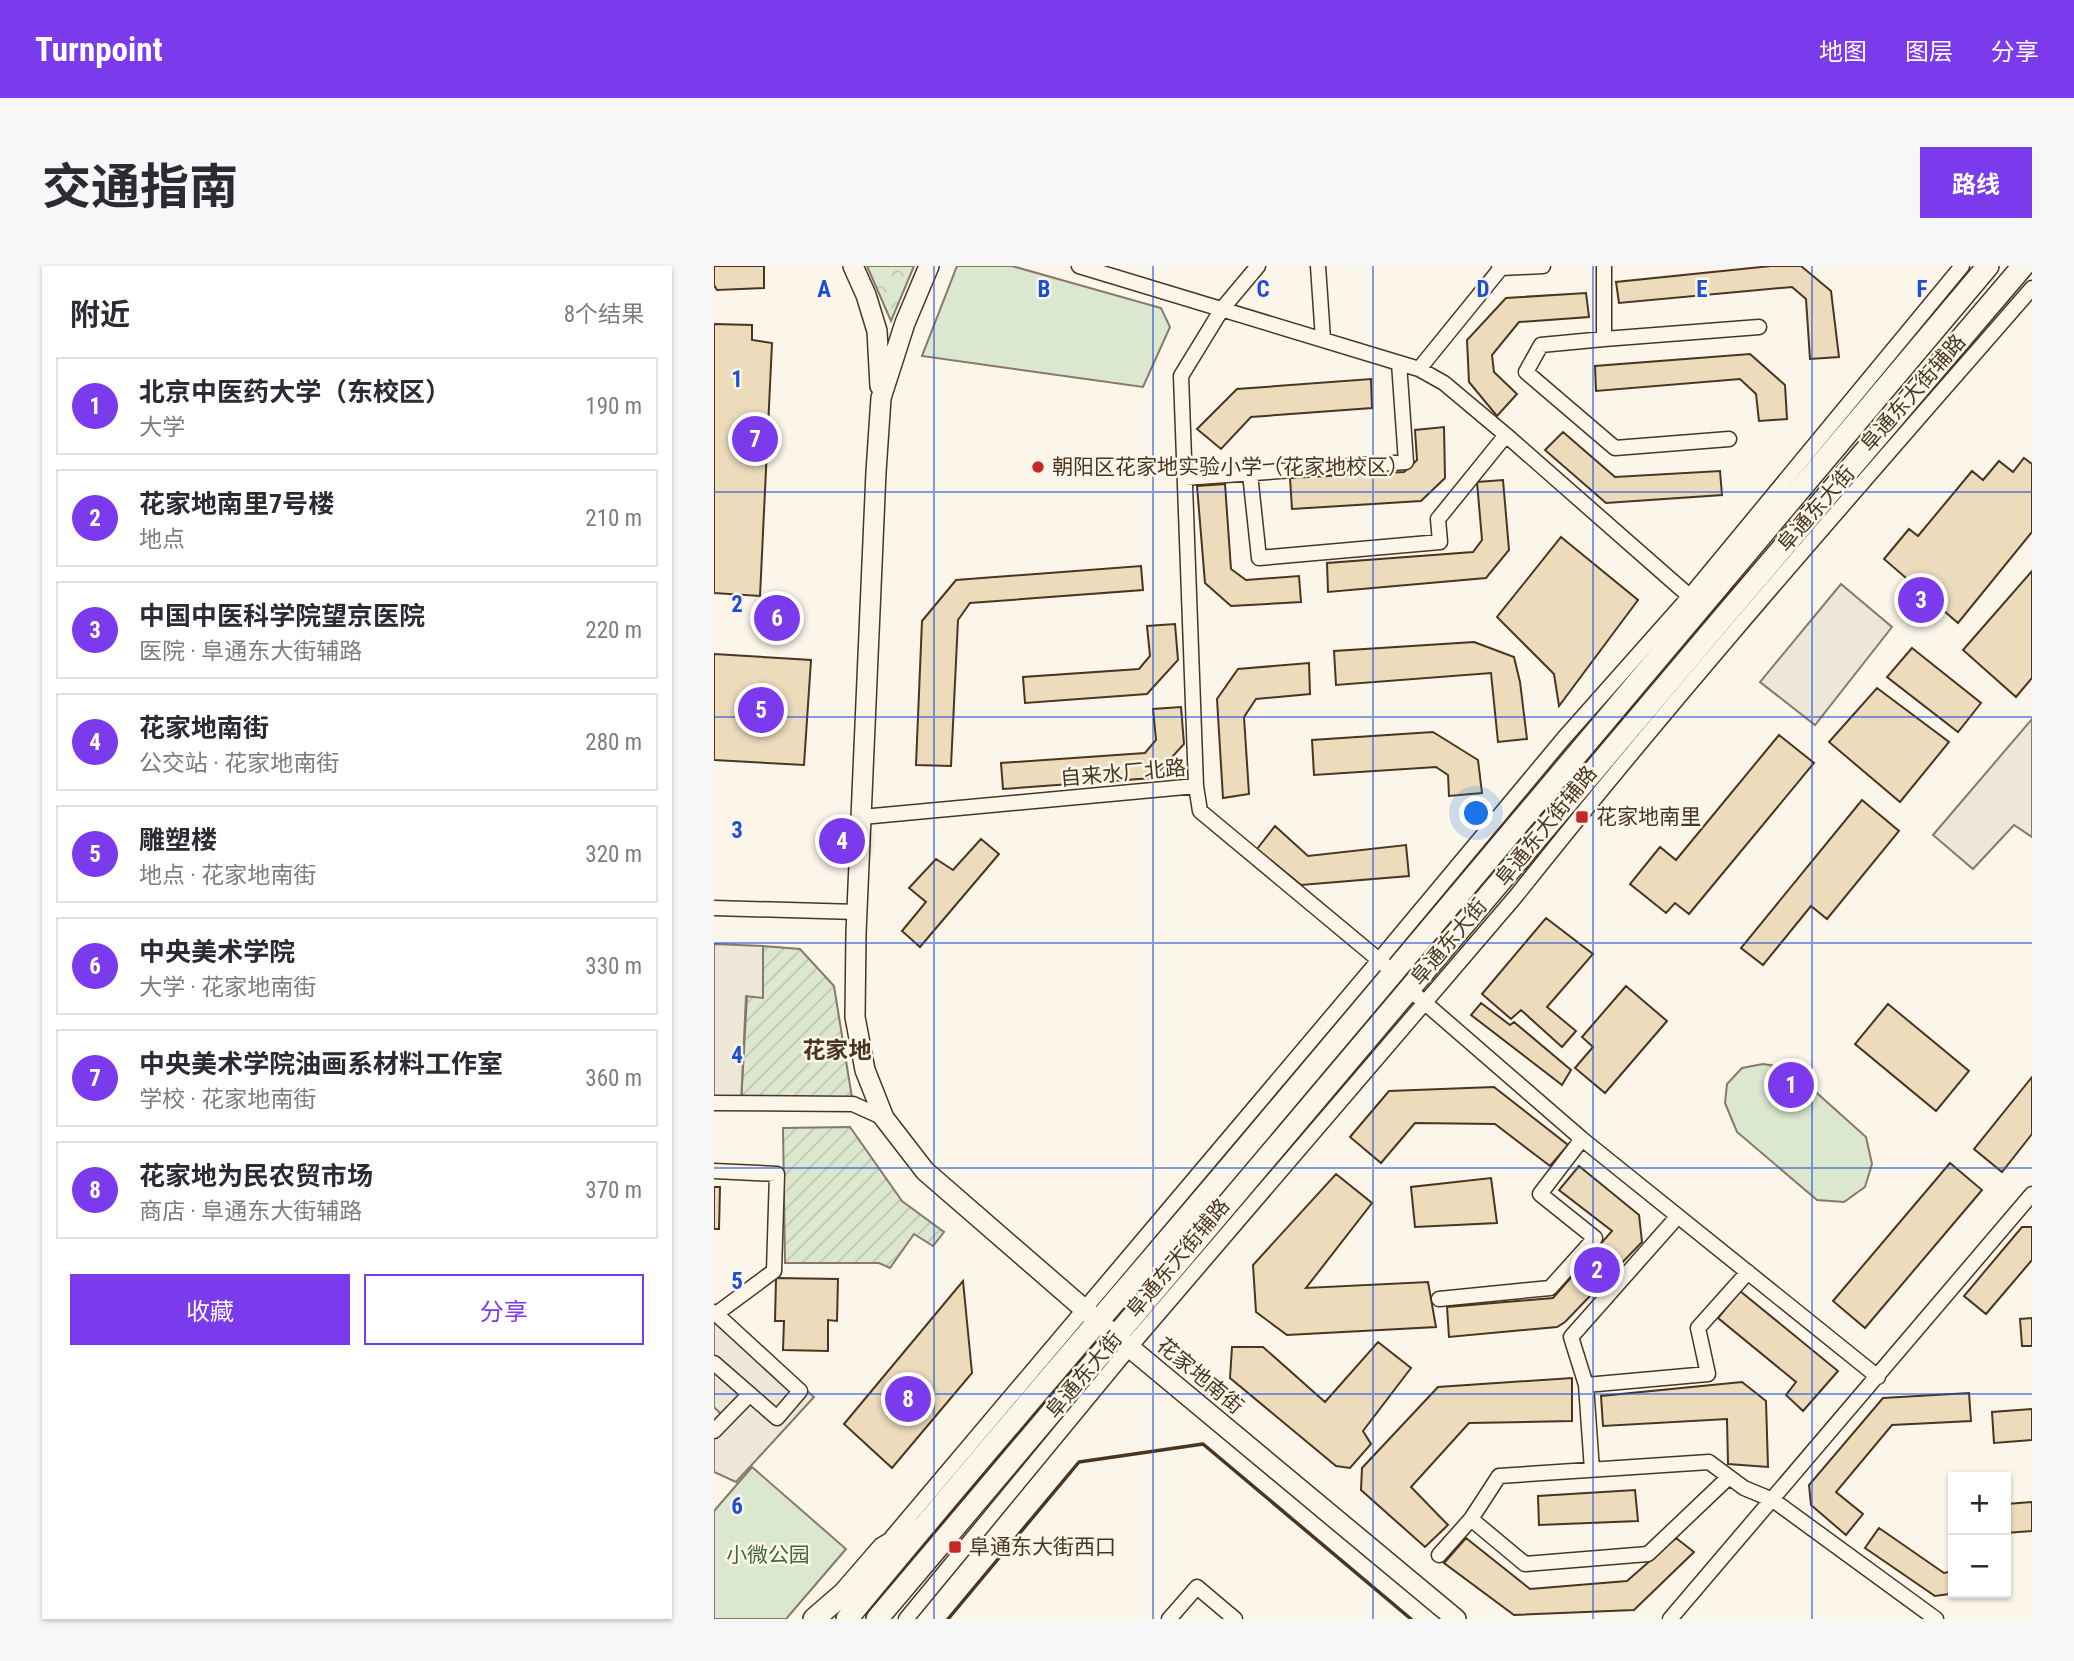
<!DOCTYPE html>
<html lang="zh">
<meta charset="utf-8">
<style>
body{margin:0;font-family:"Roboto Condensed","Noto Sans SC",sans-serif;background:#f7f7f7;color:#2b2b33}
.controls{position:absolute;right:21px;bottom:21px;display:grid;overflow:hidden;border-radius:0px;box-shadow:0 2px 5px #0004}
.controls button{width:63px;height:63px;display:grid;place-items:center;padding:0;border:0;border-bottom:2px solid #e1e1e2;background:#fff;color:#2b2b33;font:35px sans-serif}
.you{position:absolute;left:763px;top:548px;width:24px;height:24px;margin:-18px;border:5px solid #fff;border-radius:50%;background:#1a73e8;box-shadow:0 0 0 10px #1a73e833}
.badge{display:grid;place-items:center;width:46px;height:46px;border-radius:50%;background:#7c3aed;color:#fff;font-size:23px;font-weight:700}
.pin{position:absolute;translate:-50% -50%;border:4px solid #fff;box-shadow:0 2px 7px #0006}
.list{margin:0;padding:0;list-style:none}
h2{display:flex;justify-content:space-between;align-items:center;height:91px;margin:0;padding:0 28px;font-size:30px}
h2 small{font-size:23px;font-weight:400;color:#7c7c81}
.list li{display:grid;grid-template-columns:46px 1fr auto;gap:21px;align-items:center;box-sizing:border-box;height:98px;margin:0 14px 14px;padding:0 14px;border:2px solid #e1e1e2;border-radius:0px}
.list b{display:block;font-size:26px;white-space:nowrap}
.list p{margin:0;font-size:23px;white-space:nowrap;color:#7c7c81}
.list em{font-size:23px;font-style:normal;color:#7c7c81}
.actions{display:flex;gap:14px;padding:21px 28px}
.actions a{flex:1;padding:16px 0;border:2px solid #7c3aed;border-radius:0px;text-align:center;font-size:24px;color:#7c3aed}
.actions .main{background:#7c3aed;color:#fff}
.map{position:relative;flex:none;width:1318px;height:1353px;overflow:hidden;border-radius:0px}
header{display:flex;align-items:center;gap:42px;box-sizing:border-box;height:98px;padding:0 35px;background:#7c3aed;color:#fff}
header strong{font-size:33px}
nav{display:flex;gap:38px;margin-inline-start:auto;font-size:24px}
.intro{display:flex;align-items:center;justify-content:space-between;box-sizing:border-box;height:168px;padding:0 42px}
h1{margin:0;font-size:49px}
.button{padding:18px 32px;border-radius:0px;background:#7c3aed;color:#fff;font-size:24px;font-weight:700}
main{display:flex;gap:42px;padding:0 42px}
aside{flex:1;background:#fff;border-radius:0px;box-shadow:0 2px 5px #0004}
.map>svg:first-child{display:block}
.forest{fill:url(#forest-crowns);stroke:#887966;stroke-width:2}
.park{fill:#dce7d0;stroke:#887966;stroke-width:2}
.garden{fill:url(#garden-furrows);stroke:#887966;stroke-width:2}
.parking{fill:#ede7d9;stroke:#887966;stroke-width:2}
.building{fill:#ecdcbc;stroke:#4a3520;stroke-width:2}
.lines{fill:none;stroke-linecap:round;stroke-linejoin:round}
.street-casing{stroke:#4a3520;stroke-width:17}
.secondary-casing{stroke:#4a3520;stroke-width:22}
.primary-casing{stroke:#4a3520;stroke-width:24}
.street{stroke:#fbf6e9;stroke-width:14}
.secondary{stroke:#fbf6e9;stroke-width:19}
.primary{stroke:#fbf6e9;stroke-width:21}
.wall{stroke:#4a3520;stroke-width:3.5}
.grid{fill:none;stroke:#1d4ed8;stroke-width:2;stroke-opacity:0.55}
.poi-dot{fill:#c62828;stroke:#fbf6e9;stroke-width:2.5}
.labels{text-anchor:middle;dominant-baseline:central;stroke-width:5;stroke-linejoin:round;paint-order:stroke}
.street-label{font-size:21px;fill:#4a3520;stroke:#fbf6e9}
.poi-label{font-size:21px;fill:#4a3520;stroke:#fbf6e9;text-anchor:start}
.park-label{font-size:21px;fill:#436837;stroke:#fbf6e9}
.neighbourhood-label{font-size:23px;font-weight:bold;fill:#4a3520;stroke:#fbf6e9}
.grid-label{font-size:23px;text-anchor:middle;font-weight:bold;fill:#1d4ed8;stroke:#fbf6e9;stroke-width:5;stroke-linejoin:round;paint-order:stroke}
</style>
<header>
<strong>Turnpoint</strong>
<nav><a>地图</a><a>图层</a><a>分享</a></nav>
</header>
<div class="intro"><h1>交通指南</h1><a class="button">路线</a></div>
<main>
<aside>
<h2>附近<small>8个结果</small></h2>
<ul class="list">
<li><span class="badge">1</span><div><b>北京中医药大学（东校区）</b><p>大学</p></div><em>190 m</em></li>
<li><span class="badge">2</span><div><b>花家地南里7号楼</b><p>地点</p></div><em>210 m</em></li>
<li><span class="badge">3</span><div><b>中国中医科学院望京医院</b><p>医院 · 阜通东大街辅路</p></div><em>220 m</em></li>
<li><span class="badge">4</span><div><b>花家地南街</b><p>公交站 · 花家地南街</p></div><em>280 m</em></li>
<li><span class="badge">5</span><div><b>雕塑楼</b><p>地点 · 花家地南街</p></div><em>320 m</em></li>
<li><span class="badge">6</span><div><b>中央美术学院</b><p>大学 · 花家地南街</p></div><em>330 m</em></li>
<li><span class="badge">7</span><div><b>中央美术学院油画系材料工作室</b><p>学校 · 花家地南街</p></div><em>360 m</em></li>
<li><span class="badge">8</span><div><b>花家地为民农贸市场</b><p>商店 · 阜通东大街辅路</p></div><em>370 m</em></li>
</ul>
<div class="actions"><a class="main">收藏</a><a>分享</a></div>
</aside>
<div class="map">
<svg width="1318" height="1353" viewBox="0 0 1318 1353">
<defs>
<pattern id="forest-crowns" width="20" height="18" patternUnits="userSpaceOnUse" patternTransform="scale(1.75)"><rect width="20" height="18" fill="#dce7d0"/><path d="M2 6a3 3 0 1 1 6 0M12 15a3 3 0 1 1 6 0" fill="none" stroke="#bec7b2"/></pattern>
<pattern id="garden-furrows" width="10" height="10" patternUnits="userSpaceOnUse" patternTransform="scale(1.75)"><rect width="10" height="10" fill="#dce7d0"/><path d="M-1 1l2-2M0 10L10 0M9 11l2-2" fill="none" stroke="#bec7b2"/></pattern>
</defs>
<rect width="100%" height="100%" fill="#fbf6e9"/>
<path class="forest" d="M 153,0 L 200,0 L 177,55 Z"/>
<path class="park" d="M 243,0 L 298,0 L 447,42 L 456,61 L 429,121 L 208,90 Z
M 1049,798 L 1075,802 L 1152,871 L 1158,898 L 1151,921 L 1130,936 L 1103,934 L 1023,866 L 1011,837 L 1013,818 L 1028,802 Z
M 38,1201 L 132,1283 L 72,1353 L 0,1353 L 0,1245 Z"/>
<path class="garden" d="M 49,680 L 86,683 L 120,720 L 139,838 L 27,838 L 33,730 L 49,731 Z
M 136,861 L 188,935 L 230,966 L 219,980 L 200,968 L 176,1002 L 165,997 L 71,997 L 69,862 Z"/>
<path class="parking" d="M 1127,318 L 1178,361 L 1101,459 L 1046,416 Z
M 1318,453 L 1318,571 L 1300,559 L 1259,603 L 1219,569 Z
M 0,678 L 49,680 L 49,732 L 32,730 L 27,838 L 0,837 Z
M 0,1043 L 100,1131 L 22,1216 L 0,1206 L 0,1158 L 8,1149 L 0,1141 Z"/>
<path class="building" d="M 0,0 L 50,0 L 50,22 L 3,24 L 0,19 Z
M 1057,0 L 1087,0 L 1117,25 L 1125,91 L 1096,93 L 1092,33 L 1078,21 L 905,37 L 902,16 Z
M 872,27 L 875,51 L 805,56 L 778,89 L 780,106 L 803,128 L 783,150 L 755,116 L 753,74 L 792,32 Z
M 0,58 L 38,59 L 38,74 L 58,77 L 46,330 L 0,327 Z
M 1036,88 L 1071,119 L 1073,153 L 1045,155 L 1042,128 L 1026,113 L 882,125 L 881,100 Z
M 657,113 L 658,142 L 537,151 L 507,183 L 483,163 L 523,123 Z
M 730,161 L 731,212 L 707,235 L 578,243 L 576,212 L 690,206 L 703,194 L 701,164 Z
M 849,166 L 901,211 L 1006,205 L 1008,229 L 892,237 L 831,184 Z
M 1310,192 L 1318,198 L 1318,266 L 1244,357 L 1170,293 L 1195,263 L 1204,270 L 1258,205 L 1269,214 L 1285,195 L 1299,206 Z
M 789,214 L 795,284 L 772,312 L 614,326 L 613,297 L 759,286 L 768,274 L 763,216 Z
M 511,218 L 517,303 L 532,314 L 585,310 L 587,336 L 517,340 L 491,317 L 483,220 Z
M 847,271 L 924,334 L 845,440 L 840,408 L 783,351 Z
M 427,300 L 429,324 L 256,337 L 244,354 L 237,500 L 202,499 L 208,355 L 242,314 Z
M 1318,305 L 1318,412 L 1302,431 L 1249,384 Z
M 461,358 L 464,394 L 433,428 L 311,437 L 309,411 L 425,403 L 436,390 L 433,360 Z
M 760,376 L 800,391 L 806,416 L 813,473 L 784,476 L 777,407 L 622,419 L 620,385 Z
M 1198,382 L 1267,437 L 1244,466 L 1173,411 Z
M 0,388 L 97,394 L 90,499 L 0,494 Z
M 595,397 L 596,428 L 542,433 L 530,451 L 535,528 L 509,532 L 503,433 L 524,403 Z
M 1163,422 L 1235,476 L 1186,536 L 1115,476 Z
M 467,441 L 470,478 L 439,512 L 289,523 L 287,497 L 431,487 L 442,474 L 439,443 Z
M 719,466 L 764,494 L 768,527 L 735,530 L 734,509 L 722,501 L 600,509 L 598,474 Z
M 1065,469 L 1100,497 L 975,648 L 961,637 L 952,647 L 916,618 L 946,581 L 962,594 Z
M 1148,534 L 1185,565 L 1113,653 L 1097,640 L 1049,699 L 1027,682 Z
M 561,560 L 594,590 L 692,579 L 695,610 L 587,619 L 543,583 Z
M 267,573 L 285,588 L 206,681 L 188,665 L 212,636 L 195,622 L 222,593 L 239,604 Z
M 832,652 L 879,688 L 833,741 L 862,765 L 848,781 L 807,744 L 797,753 L 768,728 Z
M 912,720 L 953,755 L 891,827 L 861,802 L 879,781 L 868,771 Z
M 767,737 L 796,759 L 800,756 L 857,804 L 848,819 L 757,749 Z
M 1174,738 L 1255,805 L 1222,845 L 1141,778 Z
M 1318,811 L 1318,868 L 1288,906 L 1260,883 Z
M 780,821 L 854,879 L 836,900 L 781,858 L 701,857 L 667,897 L 636,871 L 675,825 Z
M 1236,897 L 1268,924 L 1151,1062 L 1119,1035 Z
M 865,900 L 925,949 L 928,976 L 851,1056 L 843,1061 L 735,1071 L 733,1041 L 839,1032 L 898,965 L 845,924 Z
M 622,908 L 658,937 L 592,1022 L 714,1016 L 722,1061 L 573,1069 L 542,1046 L 539,999 Z
M 777,912 L 783,957 L 701,961 L 697,921 Z
M 0,921 L 6,921 L 5,963 L 0,963 Z
M 1308,961 L 1318,961 L 1318,994 L 1272,1048 L 1250,1030 Z
M 62,1012 L 124,1013 L 123,1055 L 114,1054 L 114,1085 L 69,1084 L 70,1055 L 61,1055 Z
M 249,1015 L 258,1107 L 178,1202 L 130,1158 Z
M 1026,1025 L 1124,1105 L 1089,1145 L 1072,1129 L 1082,1116 L 1004,1052 Z
M 1318,1052 L 1318,1080 L 1308,1080 L 1306,1053 Z
M 664,1076 L 697,1102 L 649,1165 L 657,1178 L 636,1202 L 622,1200 L 516,1112 L 518,1081 L 549,1081 L 611,1136 Z
M 858,1112 L 858,1155 L 755,1157 L 697,1221 L 734,1259 L 711,1281 L 647,1224 L 648,1202 L 724,1121 Z
M 1028,1116 L 1052,1135 L 1054,1201 L 1014,1198 L 1013,1153 L 889,1160 L 887,1130 Z
M 1255,1127 L 1257,1155 L 1178,1159 L 1122,1226 L 1149,1248 L 1132,1269 L 1097,1239 L 1095,1219 L 1169,1132 Z
M 1318,1143 L 1318,1174 L 1280,1177 L 1278,1146 Z
M 921,1224 L 924,1255 L 825,1259 L 824,1230 Z
M 1318,1236 L 1318,1265 L 1292,1267 L 1292,1238 Z
M 1165,1262 L 1230,1307 L 1239,1305 L 1239,1327 L 1243,1327 L 1221,1330 L 1151,1282 Z
M 752,1272 L 816,1323 L 913,1315 L 962,1272 L 980,1286 L 920,1344 L 800,1349 L 730,1297 Z"/>
<g class="lines">
<g class="street-casing">
<path id="street" d="M 365,0 L 705,103 L 730,117 L 792,169 L 981,335
M 604,0 L 609,73
M 785,0 L 787,2 L 829,0
M 890,0 L 890,73 L 1045,61
M 890,73 L 827,79 L 812,106 L 901,182 L 1015,173
M 705,103 L 787,2
M 536,208 L 545,292 L 726,276 L 724,253 L 792,169
M 471,212 L 692,196 L 685,97
M 482,520 L 467,110 L 508,43 L 544,0
M 148,551 L 482,520 L 486,545 L 671,699
M 0,642 L 143,646
M 703,730 L 868,873 L 1164,1111
M 0,837 L 139,838 L 170,852
M 0,905 L 63,908 L 60,1005 L 2,1048
M 725,1033 L 836,1022 L 881,972 L 826,928 L 868,873
M 0,1046 L 86,1125 L 63,1152 L 0,1097
M 872,1119 L 994,1108 L 984,1062 L 1034,1006
M 0,1165 L 36,1128
M 878,1204 L 872,1119 L 857,1071 L 964,950
M 757,1253 L 811,1298 L 934,1288 L 1015,1211
M 178,1271 L 665,694 L 850,472 L 975,331 L 1248,0
M 725,1289 L 757,1253 L 785,1210 L 995,1196 L 1030,1222 L 1059,1234 L 1222,1353
M 192,1353 L 416,1081 L 802,630 C 967,422 1144,222 1318,22
M 455,1353 L 483,1321 L 521,1353
M 956,1353 L 1318,928"/>
</g>
<g class="secondary-casing">
<path id="secondary" d="M 139,0 L 152,29 L 163,65 L 166,120
M 215,0 L 191,57 L 167,132 L 162,206 L 142,667 L 141,751 L 151,804 L 170,852 L 211,905 L 385,1056 L 742,1353"/>
</g>
<g class="primary-casing">
<path id="primary" d="M 100,1353 L 130,1327 L 169,1282 L 199,1264
M 133,1353 C 264,1193 401,1037 535,878 C 782,586 1028,293 1274,0
M 163,1353 L 1008,353 L 1309,0"/>
</g>
<use href="#street" class="street"/>
<use href="#secondary" class="secondary"/>
<use href="#primary" class="primary"/>
<path class="wall" d="M 234,1353 L 365,1196 L 489,1178 L 697,1353"/>
</g>
<path class="grid" d="M 220,0 L 220,1353M 439,0 L 439,1353M 659,0 L 659,1353M 879,0 L 879,1353M 1098,0 L 1098,1353M 0,226 L 1318,226M 0,451 L 1318,451M 0,677 L 1318,677M 0,902 L 1318,902M 0,1128 L 1318,1128"/>
<g class="poi-dot">
<circle cx="324" cy="201" r="7"/>
<rect x="861" y="544" width="14" height="14" rx="3.5"/>
<rect x="234" y="1274" width="14" height="14" rx="3.5"/>
</g>
<g class="labels">
<g class="street-label">
<text transform="translate(1199 127) rotate(-49)">阜通东大街辅路</text>
<text transform="translate(1102 243) rotate(-49)">阜通东大街</text>
<text transform="translate(409 507) rotate(-5)">自来水厂北路</text>
<text transform="translate(832 560) rotate(-51)">阜通东大街辅路</text>
<text transform="translate(735 676) rotate(-50)">阜通东大街</text>
<text transform="translate(464 992) rotate(-50)">阜通东大街辅路</text>
<text transform="translate(370 1109) rotate(-50)">阜通东大街</text>
<text transform="translate(486 1110) rotate(40)">花家地南街</text>
</g>
<g class="poi-label">
<text x="338" y="201">朝阳区花家地实验小学（花家地校区）</text>
<text x="882" y="551">花家地南里</text>
<text x="255" y="1281">阜通东大街西口</text>
</g>
<g class="park-label">
<text x="54" y="1289">小微公园</text>
</g>
<g class="neighbourhood-label">
<text x="123" y="784">花家地</text>
</g>
</g>
<g class="grid-label">
<text x="110" y="31">A</text>
<text x="330" y="31">B</text>
<text x="549" y="31">C</text>
<text x="769" y="31">D</text>
<text x="988" y="31">E</text>
<text x="1208" y="31">F</text>
<text x="23" y="121">1</text>
<text x="23" y="346">2</text>
<text x="23" y="572">3</text>
<text x="23" y="797">4</text>
<text x="23" y="1023">5</text>
<text x="23" y="1248">6</text>
</g>
</svg>
<div class="controls">
<button>+</button>
<button>−</button>
</div>
<div class="you"></div>
<div class="pin badge" style="left:1077px;top:819px">1</div>
<div class="pin badge" style="left:883px;top:1004px">2</div>
<div class="pin badge" style="left:1207px;top:334px">3</div>
<div class="pin badge" style="left:128px;top:575px">4</div>
<div class="pin badge" style="left:47px;top:444px">5</div>
<div class="pin badge" style="left:63px;top:352px">6</div>
<div class="pin badge" style="left:41px;top:173px">7</div>
<div class="pin badge" style="left:194px;top:1133px">8</div>
</div>
</main>
